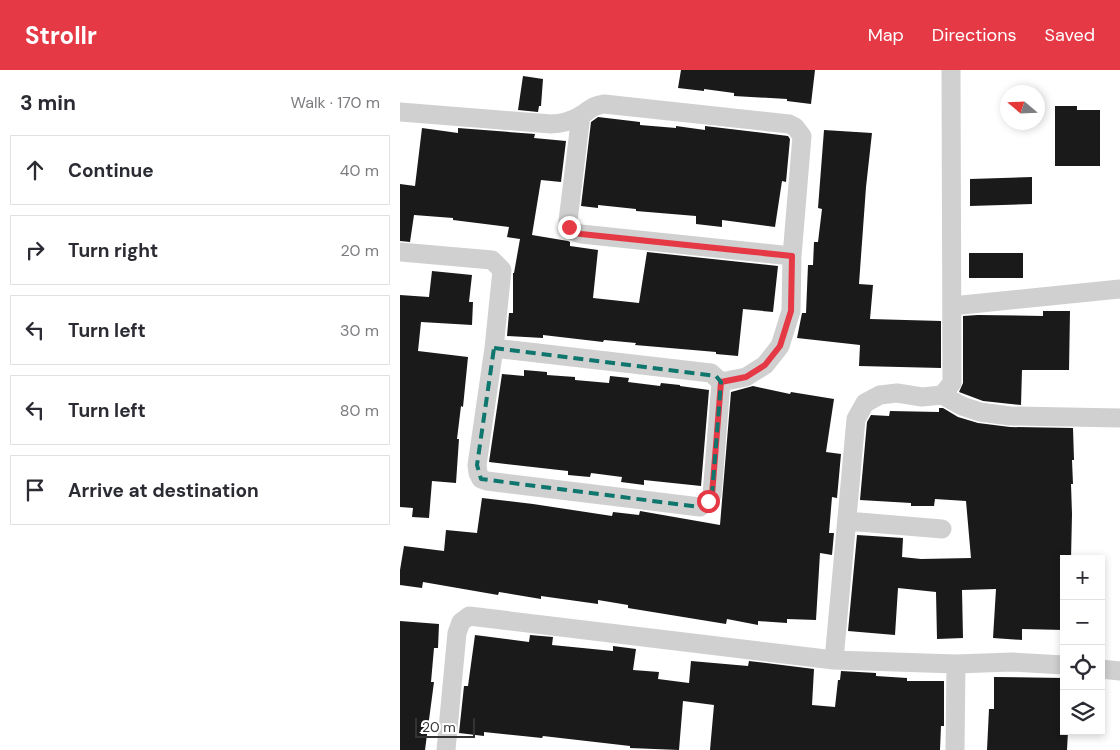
<!DOCTYPE html>
<meta charset="utf-8">
<style>
body{margin:0;font-family:"DM Sans",sans-serif;background:#f2f2f3;color:#2b2b33}
.controls{position:absolute;right:15px;bottom:15px;display:grid;overflow:hidden;border-radius:0px;box-shadow:0 2px 8px #0003}
.controls button{width:45px;height:45px;display:grid;place-items:center;padding:0;border:0;border-bottom:1px solid #e1e1e2;background:#fff;color:#2b2b33;font:25px sans-serif}
.compass{position:absolute;left:600px;top:15px;width:45px;height:45px;border-radius:50%;background:#fff;box-shadow:0 2px 8px #0003;rotate:289deg}
.scale{position:absolute;left:15px;bottom:12px;width:60px;box-sizing:border-box;padding-left:5px;border:2px solid #333;border-top:0;font-size:14px;line-height:18px;white-space:nowrap;color:#333;-webkit-text-stroke:4px #fff;paint-order:stroke}
.stop{position:absolute;width:15px;height:15px;margin:-11px;border:4px solid #e63946;border-radius:50%;background:#fff}
.stop.end{background:#e63946;border-color:#fff;box-shadow:0 1px 5px #0008}
.list{margin:0;padding:0;list-style:none}
h2{display:flex;justify-content:space-between;align-items:center;height:65px;margin:0;padding:0 20px;font-size:21px}
h2 small{font-size:16px;font-weight:400;color:#7c7c81}
.list li{display:grid;grid-template-columns:32px 1fr auto;gap:15px;align-items:center;box-sizing:border-box;height:70px;margin:0 10px 10px;padding:0 10px;border:1px solid #e1e1e2;border-radius:0px}
.list b{display:block;font-size:19px;white-space:nowrap}
.list em{font-size:16px;font-style:normal;color:#7c7c81}
.icon{flex:none;width:28px;height:28px;fill:none;stroke:currentColor;stroke-width:2;stroke-linecap:round;stroke-linejoin:round}
.map{position:relative;flex:none;width:720px;height:680px;overflow:hidden}
header{display:flex;align-items:center;gap:30px;box-sizing:border-box;height:70px;padding:0 25px;background:#e63946;color:#fff}
header strong{font-size:24px}
nav{display:flex;gap:28px;margin-inline-start:auto;font-size:18px}
main{display:flex}
aside{flex:1;background:#fff}
.map>svg:first-child{display:block}
.building{fill:#1a1a1a}
.lines{fill:none;stroke-linecap:round;stroke-linejoin:round}
.minor{stroke:#d0d0d0;stroke-width:19}
.route{stroke:#e63946;stroke-width:6}
.marked{fill:none;stroke:#0f766e;stroke-width:4;stroke-dasharray:10 6;stroke-linejoin:round}
</style>
<header>
<strong>Strollr</strong>
<nav><a>Map</a><a>Directions</a><a>Saved</a></nav>
</header>
<main>
<aside>
<h2>3 min<small>Walk · 170 m</small></h2>
<ul class="list">
<li><svg class="icon" aria-label="ahead" viewBox="0 0 24 24"><path d="M12 20V5M6 11l6-6 6 6"/></svg><div><b>Continue</b></div><em>40 m</em></li>
<li><svg class="icon" aria-label="right" viewBox="0 0 24 24"><path d="M7 20v-9h11M14 6l5 5-5 5"/></svg><div><b>Turn right</b></div><em>20 m</em></li>
<li><svg class="icon" aria-label="left" viewBox="0 0 24 24"><path d="M17 20v-9H6M10 6l-5 5 5 5"/></svg><div><b>Turn left</b></div><em>30 m</em></li>
<li><svg class="icon" aria-label="left" viewBox="0 0 24 24"><path d="M17 20v-9H6M10 6l-5 5 5 5"/></svg><div><b>Turn left</b></div><em>80 m</em></li>
<li><svg class="icon" aria-label="arrive" viewBox="0 0 24 24"><path d="M6 21V4h12l-3 4 3 4H6"/></svg><div><b>Arrive at destination</b></div></li>
</ul>
</aside>
<div class="map">
<svg width="720" height="680" viewBox="0 0 720 680">
<rect width="100%" height="100%" fill="#fff"/>
<path class="building" d="M 281,0 L 415,0 L 411,34 L 387,31 L 387,29 L 334,26 L 334,23 L 304,19 L 304,21 L 278,18 Z
M 123,6 L 143,9 L 141,36 L 139,36 L 138,42 L 118,40 Z
M 655,36 L 677,36 L 677,40 L 700,40 L 700,96 L 655,96 Z
M 198,47 L 240,52 L 240,55 L 276,58 L 276,56 L 305,60 L 305,56 L 388,66 L 390,69 L 386,112 L 382,111 L 375,157 L 322,150 L 322,157 L 296,154 L 296,146 L 236,141 L 236,139 L 198,135 L 198,138 L 181,136 L 191,52 Z
M 22,58 L 58,63 L 58,58 L 135,64 L 134,68 L 166,71 L 161,112 L 141,110 L 132,165 L 168,171 L 170,172 L 170,176 L 198,180 L 193,228 L 239,233 L 247,182 L 378,196 L 373,242 L 343,239 L 338,286 L 316,284 L 316,282 L 235,275 L 236,273 L 204,270 L 203,272 L 143,265 L 143,268 L 107,266 L 109,243 L 113,243 L 113,203 L 114,203 L 120,169 L 107,167 L 109,157 L 53,150 L 53,148 L 14,145 L 10,172 L 0,171 L 0,114 L 15,116 Z
M 424,60 L 472,63 L 466,117 L 459,214 L 473,215 L 470,249 L 541,251 L 541,298 L 459,296 L 460,275 L 397,268 L 402,243 L 406,243 L 408,195 L 413,195 L 414,172 L 418,172 L 422,139 L 418,138 Z
M 632,107 L 632,134 L 570,136 L 570,109 Z
M 569,183 L 623,183 L 623,208 L 569,208 Z
M 32,201 L 72,205 L 69,232 L 73,232 L 72,255 L 21,252 L 18,281 L 68,287 L 63,337 L 61,336 L 57,369 L 59,369 L 56,413 L 32,411 L 29,448 L 12,447 L 13,438 L 0,437 L 0,225 L 29,227 Z
M 643,241 L 670,241 L 669,300 L 622,300 L 621,335 L 583,331 L 559,322 L 563,313 L 563,246 L 578,245 L 643,246 Z
M 124,300 L 147,302 L 147,305 L 175,307 L 175,310 L 209,313 L 210,306 L 229,308 L 228,312 L 260,316 L 261,313 L 280,315 L 280,316 L 309,320 L 301,416 L 244,410 L 244,415 L 221,412 L 222,407 L 191,403 L 190,407 L 168,405 L 168,401 L 89,392 L 102,304 L 124,306 Z
M 353,316 L 390,324 L 391,322 L 434,329 L 426,382 L 441,384 L 437,428 L 432,427 L 429,463 L 434,463 L 432,485 L 420,483 L 416,550 L 387,549 L 387,553 L 358,551 L 358,555 L 327,549 L 326,554 L 228,538 L 228,535 L 198,530 L 198,534 L 141,526 L 141,529 L 99,522 L 98,525 L 23,512 L 22,518 L 0,515 L 0,500 L 4,476 L 44,481 L 46,460 L 77,463 L 82,428 L 133,434 L 212,446 L 213,442 L 239,445 L 240,441 L 320,455 L 331,322 Z
M 539,338 L 543,338 L 558,347 L 578,353 L 610,357 L 673,358 L 674,390 L 672,390 L 673,414 L 671,414 L 672,444 L 671,489 L 664,489 L 664,560 L 622,559 L 622,570 L 593,568 L 596,519 L 562,520 L 563,568 L 537,569 L 536,522 L 498,518 L 495,565 L 448,561 L 457,465 L 503,468 L 502,487 L 521,489 L 571,488 L 566,431 L 535,429 L 534,436 L 511,436 L 511,433 L 460,430 L 467,352 L 471,345 L 489,346 L 490,341 L 539,342 Z
M 0,551 L 39,554 L 38,578 L 34,578 L 31,612 L 34,612 L 25,680 L 0,680 Z
M 75,565 L 129,572 L 130,565 L 153,567 L 152,575 L 213,581 L 213,576 L 236,579 L 233,600 L 259,602 L 258,609 L 289,613 L 291,591 L 348,596 L 349,591 L 414,599 L 412,635 L 435,637 L 438,610 L 440,610 L 441,601 L 476,603 L 476,606 L 507,608 L 507,611 L 544,611 L 544,656 L 541,656 L 540,680 L 310,680 L 314,635 L 283,631 L 279,680 L 230,678 L 230,676 L 143,666 L 142,668 L 84,662 L 84,666 L 59,663 L 64,616 L 68,616 Z
M 594,607 L 664,608 L 664,661 L 668,661 L 667,680 L 587,680 L 589,639 L 594,639 Z"/>
<g class="lines">
<path class="minor" d="M 0,42 L 151,54 C 161,54 173,50 182,45 C 190,39 194,35 204,34 L 389,54 L 395,57 L 402,66 L 392,186 L 391,241 L 380,276 L 365,295 L 346,307 L 321,312
M 181,45 L 168,151 C 169,159 173,162 181,164 L 392,186
M 0,182 L 92,190 L 102,200 L 94,278 L 77,395 L 78,403 L 81,409 L 87,411 L 300,437 L 309,431 L 312,425 L 321,312 L 311,303 L 94,278
M 552,236 L 720,219
M 542,325 L 562,336 L 580,342 L 610,346 L 720,348
M 447,451 L 542,459
M 434,590 L 456,349 L 465,333 L 480,325 L 497,323 L 522,327 L 542,325 L 552,313 L 551,0
M 701,599 L 720,601
M 46,680 L 57,563 L 61,552 L 69,546 L 434,590 L 556,594 L 612,592 L 664,595
M 555,680 L 556,594"/>
</g>
<g class="lines">
<path class="route" d="M 169,157 L 174,162 L 181,164 L 392,186 L 391,241 L 380,276 L 365,295 L 346,307 L 321,312 L 312,425 L 308,431"/>
</g>
<path class="marked" d="M 94,278 L 316,306 L 321,312 L 312,425 L 300,437 L 81,409 L 77,395 Z"/>
</svg>
<div class="controls">
<button>+</button>
<button>−</button>
<button><svg class="icon" aria-label="locate" viewBox="0 0 24 24"><circle cx="12" cy="12" r="6"/><path d="M12 2v4M12 18v4M2 12h4M18 12h4"/></svg></button>
<button><svg class="icon" aria-label="layers" viewBox="0 0 24 24"><path d="M12 4l9 5-9 5-9-5zM3 14l9 5 9-5"/></svg></button>
</div>
<svg class="compass" viewBox="-18 -18 36 36"><path d="M0-13l5 13h-10z" fill="#e53935"/><path d="M0 13l5-13h-10z" fill="#7c7c81"/></svg>
<div class="scale">20 m</div>
<div class="stop" style="left:308px;top:431px"></div>
<div class="stop end" style="left:169px;top:157px"></div>
</div>
</main>
